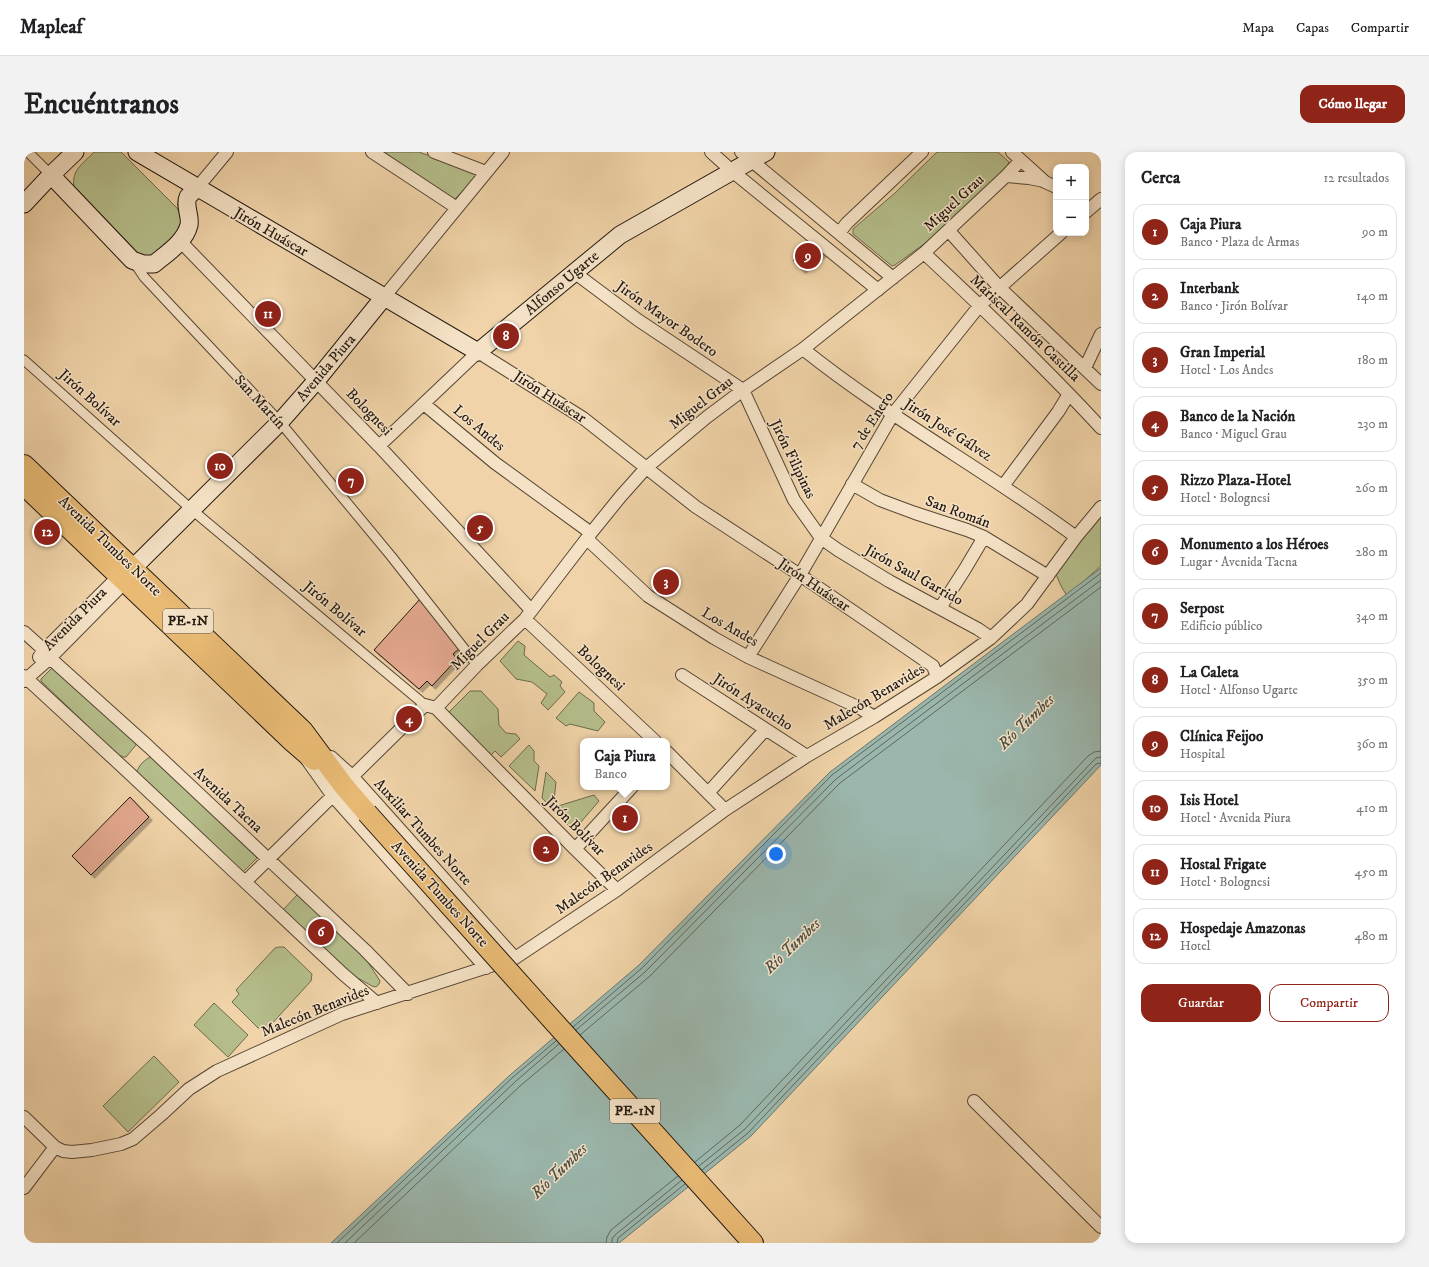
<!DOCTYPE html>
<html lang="es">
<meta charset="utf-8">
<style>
body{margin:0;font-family:"IM FELL DW Pica",serif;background:#f2f2f2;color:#202124}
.controls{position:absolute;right:12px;top:12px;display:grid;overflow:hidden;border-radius:8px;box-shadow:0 2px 10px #0003}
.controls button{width:36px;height:36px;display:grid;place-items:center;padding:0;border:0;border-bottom:1px solid #e0e0e0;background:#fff;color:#202124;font:20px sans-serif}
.you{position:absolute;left:752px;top:702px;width:14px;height:14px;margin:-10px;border:3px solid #fff;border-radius:50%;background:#1a73e8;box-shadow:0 0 0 6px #1a73e833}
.badge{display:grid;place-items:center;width:26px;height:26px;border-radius:50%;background:#8f2418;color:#fff;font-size:13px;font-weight:700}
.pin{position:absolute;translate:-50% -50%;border:2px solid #fff;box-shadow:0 1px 4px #0006}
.popup{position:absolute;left:556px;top:586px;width:90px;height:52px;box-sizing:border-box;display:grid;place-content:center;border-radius:8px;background:#fff;filter:drop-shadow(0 1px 3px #0005);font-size:13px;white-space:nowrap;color:#757577}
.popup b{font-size:15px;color:#202124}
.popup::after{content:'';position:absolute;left:50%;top:100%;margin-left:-8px;border:8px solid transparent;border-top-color:#fff}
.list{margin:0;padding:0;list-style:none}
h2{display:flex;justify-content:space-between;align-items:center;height:52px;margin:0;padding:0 16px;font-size:17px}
h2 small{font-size:13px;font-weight:400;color:#757577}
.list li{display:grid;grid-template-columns:26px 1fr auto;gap:12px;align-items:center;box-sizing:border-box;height:56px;margin:0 8px 8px;padding:0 8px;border:1px solid #e0e0e0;border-radius:12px}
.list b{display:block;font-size:15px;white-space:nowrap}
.list p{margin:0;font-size:13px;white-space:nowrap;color:#757577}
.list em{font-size:13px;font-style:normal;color:#757577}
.actions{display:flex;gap:8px;padding:12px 16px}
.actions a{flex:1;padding:9px 0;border:1px solid #8f2418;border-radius:12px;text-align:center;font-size:14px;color:#8f2418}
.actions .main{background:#8f2418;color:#fff}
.map{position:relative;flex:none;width:1077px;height:1091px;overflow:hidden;border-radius:12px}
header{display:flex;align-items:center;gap:24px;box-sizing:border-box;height:56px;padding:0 20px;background:#fff;border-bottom:1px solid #e0e0e0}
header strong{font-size:19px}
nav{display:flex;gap:22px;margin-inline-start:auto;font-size:14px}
.intro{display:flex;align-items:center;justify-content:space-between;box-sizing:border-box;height:96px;padding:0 24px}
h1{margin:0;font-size:28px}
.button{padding:10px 18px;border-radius:12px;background:#8f2418;color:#fff;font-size:14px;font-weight:700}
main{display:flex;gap:24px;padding:0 24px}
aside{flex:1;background:#fff;border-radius:12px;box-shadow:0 2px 10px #0003}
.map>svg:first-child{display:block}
.green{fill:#b5be8b;stroke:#6c6a4d}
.water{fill:#9bb7ad;stroke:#6b776e}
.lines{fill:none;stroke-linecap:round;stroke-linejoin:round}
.shore{stroke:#5e675e;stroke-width:1}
.building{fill:#e3a88f;stroke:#22170f;filter:url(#shadow)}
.pedestrian-casing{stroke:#564635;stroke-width:11}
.minor-casing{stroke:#564635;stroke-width:14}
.secondary-casing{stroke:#22170f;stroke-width:19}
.trunk-casing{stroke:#22170f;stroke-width:22}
.pedestrian{stroke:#f5e2c6;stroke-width:9}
.minor{stroke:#f5e2c6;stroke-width:12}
.secondary{stroke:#f5e2c6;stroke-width:17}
.trunk{stroke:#e8ba74;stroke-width:20}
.trunk-bridge-casing{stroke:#22170f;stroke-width:22;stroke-linecap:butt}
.trunk-bridge{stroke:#e8ba74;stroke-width:20}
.labels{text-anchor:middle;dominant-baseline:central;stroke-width:3;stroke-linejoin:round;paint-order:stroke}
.shield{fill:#f5e2c6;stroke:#615446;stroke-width:1}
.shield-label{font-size:14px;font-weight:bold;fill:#22170f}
.street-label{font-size:15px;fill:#22170f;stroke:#f5e2c6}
.water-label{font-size:16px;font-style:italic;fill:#4c4f46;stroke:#f5e2c6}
</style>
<header>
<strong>Mapleaf</strong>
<nav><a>Mapa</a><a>Capas</a><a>Compartir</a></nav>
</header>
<div class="intro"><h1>Encuéntranos</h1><a class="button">Cómo llegar</a></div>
<main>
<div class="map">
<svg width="1077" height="1091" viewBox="0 0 1077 1091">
<defs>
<filter id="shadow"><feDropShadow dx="3.5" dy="3.5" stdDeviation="0" flood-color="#0004"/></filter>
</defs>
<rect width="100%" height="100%" fill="#f0d3a8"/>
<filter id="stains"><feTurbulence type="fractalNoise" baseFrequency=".005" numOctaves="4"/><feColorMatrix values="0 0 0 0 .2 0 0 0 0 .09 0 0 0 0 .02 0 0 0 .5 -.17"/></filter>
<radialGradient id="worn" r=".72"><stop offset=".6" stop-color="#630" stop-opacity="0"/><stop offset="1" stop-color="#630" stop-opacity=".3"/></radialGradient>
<path class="green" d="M 70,0 L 97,0 L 153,56 L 156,60 L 158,76 L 130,107 L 117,104 L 50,34 C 47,18 61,10 70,0 Z
M 360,0 L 395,0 L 452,21 L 451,26 L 429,49 Z
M 913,0 L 974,0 L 985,10 L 983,18 L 918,79 L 871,113 L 868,114 L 829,82 L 829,77 L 871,41 Z
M 1077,362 L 1077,414 L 1043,444 L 1037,434 L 1031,420 Z
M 494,489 L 501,494 L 500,503 L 526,525 L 530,523 L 538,530 L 536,534 L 541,540 L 524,558 L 517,551 L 523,542 L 508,530 L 492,527 L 476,509 Z
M 29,515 L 113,589 L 112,593 L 102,605 L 99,605 L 93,602 L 17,529 L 17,527 Z
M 446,539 L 457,539 L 474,557 L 475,573 L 482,581 L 492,582 L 496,587 L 477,605 L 471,599 L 465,605 L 425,562 L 426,559 Z
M 555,540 L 570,551 L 570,559 L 581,570 L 574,579 L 546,572 L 542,574 L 532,566 Z
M 505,593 L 510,599 L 510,609 L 515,614 L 511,639 L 485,614 Z
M 127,605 L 131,606 L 233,706 L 219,720 L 115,623 L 113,620 C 114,614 121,607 127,605 Z
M 522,620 L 532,630 L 530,649 L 534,654 L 570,643 L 575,649 L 551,677 L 544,673 L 518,646 Z
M 273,743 L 340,804 L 356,829 L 355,832 L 352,835 L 348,834 L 323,820 L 258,759 Z
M 255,795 L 260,795 L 288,822 L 287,829 L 244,876 L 234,876 L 208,850 L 215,842 L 212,838 L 251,796 Z
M 190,851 L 224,883 L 204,905 L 170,873 Z
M 130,904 L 155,930 L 104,980 L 79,954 Z"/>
<path class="water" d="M 1077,416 L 1077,613 L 727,984 L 595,1091 L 307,1091 L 486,923 L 615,813 L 806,620 Z"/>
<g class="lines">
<path class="shore" d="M 549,875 L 618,816 L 808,623 L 1077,421
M 552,878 L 621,820 L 812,627 L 1077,428
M 556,883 L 626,824 L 816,631 L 1077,435
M 671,1010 L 716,973 L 1064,604 L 1070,600 L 1077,599
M 675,1014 L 721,977 L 1069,609 L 1072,606 L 1077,605
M 678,1018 L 724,981 L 1072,612 L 1077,611
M 313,1091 L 488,926 L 532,889
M 321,1091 L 492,929 L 535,892
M 330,1091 L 496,934 L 540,897
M 582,1091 L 583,1085 L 587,1078 L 654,1024
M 588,1091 L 588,1087 L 591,1083 L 658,1028
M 593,1091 L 594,1086 L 661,1032"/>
</g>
<path class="building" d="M 788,92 L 799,101 L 778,118 L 769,108 Z
M 397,446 L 436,496 L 429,502 L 433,507 L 408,534 L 403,529 L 395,537 L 350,498 Z
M 106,645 L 125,665 L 67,723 L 48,704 Z"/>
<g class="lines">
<g class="pedestrian-casing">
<path id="pedestrian" d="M 4,0 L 27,23
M 110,110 L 120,125 L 256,270 L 367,404 L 453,513
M 0,208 L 167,357 L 401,553"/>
</g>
<g class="minor-casing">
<path id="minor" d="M 348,0 L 433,56
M 410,0 L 462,20
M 687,0 L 708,19 L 854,138
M 717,0 L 869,126
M 988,0 L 1021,30 L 1032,35
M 982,24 L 1005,26 L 1020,29
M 173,36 L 203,0
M 1062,60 L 1077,47
M 925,79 L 975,135 L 1077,232
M 815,81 L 823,71 L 898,0
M 156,89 L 355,294 L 507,458
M 900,101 C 961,158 1021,215 1077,276
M 551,121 L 614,168 L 719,238 L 770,348 L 797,386 L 814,398 L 865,429 L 954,477 L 967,486
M 360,145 L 479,0
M 779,197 C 865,266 963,319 1052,385
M 1061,216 L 1077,182
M 400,252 L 471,311 L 567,381
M 355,294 L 454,200 L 559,266 L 672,355 L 776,423 L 909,514 L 913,525
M 828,332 L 856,348 L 891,361 L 943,378 L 960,385 L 1024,424
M 979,334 L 1034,260 L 1045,242
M 563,387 L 624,444 L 690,486 L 724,505 L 836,556 L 850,565
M 916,456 L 941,417 L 960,385
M 501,467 L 631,589
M 0,480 L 20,498 L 26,506 L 125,595 L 341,798 L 384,842
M 15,505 L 20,498 L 95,424 L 100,421
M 724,505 L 776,423 L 869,262 L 956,153 L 1037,81
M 658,523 L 783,604
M 0,524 L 103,619 L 319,822 L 353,851
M 0,529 L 26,506 L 101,430 L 104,425
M 412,556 L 453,513 L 501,467 L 567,381 L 597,344 L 622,316 L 683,265 L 719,238 L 779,197 L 900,101 L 982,24 L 997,8
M 643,600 L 701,658
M 281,605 L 308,643 L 462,816
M 307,605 L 328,624 L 491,806
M 684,641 L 741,578
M 551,697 L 608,635
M 221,730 L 401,553 L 412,556 L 551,697 L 593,738
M 950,949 L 1077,1075
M 0,965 L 31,995 L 39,999 L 48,1000 L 68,998 L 97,992 L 109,987 L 137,963 L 165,937 L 193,919 L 318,862 L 491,806 L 593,738 L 701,658 L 783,604 L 850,565 L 913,525 L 967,486 L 1003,452 L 1052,385 L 1077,355
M 0,1036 L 31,995"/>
</g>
<g class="secondary-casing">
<path id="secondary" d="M 113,0 L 454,200 L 596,83 L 742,0
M 27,23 L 108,108 L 119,112 L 130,112 C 142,102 161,90 165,73 C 167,64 160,54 164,45 C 166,42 170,39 173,36
M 0,52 L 27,23 L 51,0
M 109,416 L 256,270 L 292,229 L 360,145"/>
</g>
<g class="trunk-casing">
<path id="trunk" d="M 0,313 L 279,579 L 319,633 L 343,661
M 0,333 L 269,590 L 290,608
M 513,851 L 729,1091"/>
</g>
<use href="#pedestrian" class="pedestrian"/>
<use href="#minor" class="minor"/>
<use href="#secondary" class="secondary"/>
<use href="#trunk" class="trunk"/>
<g class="trunk-bridge-casing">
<path id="trunk-bridge" d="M 343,661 L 513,851"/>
</g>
<use href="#trunk-bridge" class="trunk-bridge"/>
</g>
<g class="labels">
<g class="shield">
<rect x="139" y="457" width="50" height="24" rx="3"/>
<rect x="586" y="947" width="50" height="24" rx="3"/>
</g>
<g class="shield-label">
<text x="164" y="469">PE-1N</text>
<text x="611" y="959">PE-1N</text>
</g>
<g class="street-label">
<text transform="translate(930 51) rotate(-43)">Miguel Grau</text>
<text transform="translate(247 80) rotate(30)">Jirón Huáscar</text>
<text transform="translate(538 131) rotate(-40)">Alfonso Ugarte</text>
<text transform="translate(643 167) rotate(35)">Jirón Mayor Bodero</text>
<text transform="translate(1001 176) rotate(44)">Mariscal Ramón Castilla</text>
<text transform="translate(302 216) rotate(-50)">Avenida Piura</text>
<text transform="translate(526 245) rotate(33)">Jirón Huáscar</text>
<text transform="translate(66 246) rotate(42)">Jirón Bolívar</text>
<text transform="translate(236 250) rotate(47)">San Martín</text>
<text transform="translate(677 251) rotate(-38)">Miguel Grau</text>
<text transform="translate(345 260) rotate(46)">Bolognesi</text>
<text transform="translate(848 269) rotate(-57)">7 de Enero</text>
<text transform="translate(455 276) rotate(40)">Los Andes</text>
<text transform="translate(924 278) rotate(33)">Jirón José Gálvez</text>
<text transform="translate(769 307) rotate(64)">Jirón Filipinas</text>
<text transform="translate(934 360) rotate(20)">San Román</text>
<text transform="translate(86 394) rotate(44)">Avenida Tumbes Norte</text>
<text transform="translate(890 423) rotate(29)">Jirón Saul Garrido</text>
<text transform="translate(790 433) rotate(34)">Jirón Huáscar</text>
<text transform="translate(311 457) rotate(40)">Jirón Bolívar</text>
<text transform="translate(51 467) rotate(-45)">Avenida Piura</text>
<text transform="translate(706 475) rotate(30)">Los Andes</text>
<text transform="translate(456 489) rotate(-45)">Miguel Grau</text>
<text transform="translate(577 516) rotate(43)">Bolognesi</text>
<text transform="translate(850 545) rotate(-31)">Malecón Benavides</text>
<text transform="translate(729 550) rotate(33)">Jirón Ayacucho</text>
<text transform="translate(204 648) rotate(43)">Avenida Tacna</text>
<text transform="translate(551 674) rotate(45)">Jirón Bolívar</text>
<text transform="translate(399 680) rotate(48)">Auxiliar Tumbes Norte</text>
<text transform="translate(580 726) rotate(-35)">Malecón Benavides</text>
<text transform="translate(416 742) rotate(48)">Avenida Tumbes Norte</text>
<text transform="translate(291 859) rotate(-22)">Malecón Benavides</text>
</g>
<g class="water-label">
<text transform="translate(1002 570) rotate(-44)">Río Tumbes</text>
<text transform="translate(768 794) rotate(-44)">Río Tumbes</text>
<text transform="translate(535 1019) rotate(-44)">Río Tumbes</text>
</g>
</g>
<rect width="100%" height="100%" filter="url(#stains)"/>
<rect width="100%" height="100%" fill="url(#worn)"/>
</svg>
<div class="controls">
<button>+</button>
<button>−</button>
</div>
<div class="you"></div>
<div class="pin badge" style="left:601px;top:666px">1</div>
<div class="popup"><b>Caja Piura</b>Banco</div>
<div class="pin badge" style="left:522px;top:697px">2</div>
<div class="pin badge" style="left:642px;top:430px">3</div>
<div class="pin badge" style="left:385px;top:567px">4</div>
<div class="pin badge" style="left:456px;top:376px">5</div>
<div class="pin badge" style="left:297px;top:780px">6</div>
<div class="pin badge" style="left:327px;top:329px">7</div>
<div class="pin badge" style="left:482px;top:184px">8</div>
<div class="pin badge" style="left:784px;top:104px">9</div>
<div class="pin badge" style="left:196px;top:314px">10</div>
<div class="pin badge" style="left:244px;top:162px">11</div>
<div class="pin badge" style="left:23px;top:380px">12</div>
</div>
<aside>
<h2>Cerca<small>12 resultados</small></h2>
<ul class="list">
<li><span class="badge">1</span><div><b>Caja Piura</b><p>Banco · Plaza de Armas</p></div><em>90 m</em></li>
<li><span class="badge">2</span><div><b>Interbank</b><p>Banco · Jirón Bolívar</p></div><em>140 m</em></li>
<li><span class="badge">3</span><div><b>Gran Imperial</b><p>Hotel · Los Andes</p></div><em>180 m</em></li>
<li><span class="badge">4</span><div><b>Banco de la Nación</b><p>Banco · Miguel Grau</p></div><em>230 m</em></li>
<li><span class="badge">5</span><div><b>Rizzo Plaza-Hotel</b><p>Hotel · Bolognesi</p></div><em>260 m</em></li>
<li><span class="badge">6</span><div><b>Monumento a los Héroes</b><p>Lugar · Avenida Tacna</p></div><em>280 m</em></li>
<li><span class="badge">7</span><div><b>Serpost</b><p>Edificio público</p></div><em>340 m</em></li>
<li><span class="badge">8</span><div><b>La Caleta</b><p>Hotel · Alfonso Ugarte</p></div><em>350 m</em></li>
<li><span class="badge">9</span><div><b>Clínica Feijoo</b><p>Hospital</p></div><em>360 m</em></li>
<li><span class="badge">10</span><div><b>Isis Hotel</b><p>Hotel · Avenida Piura</p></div><em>410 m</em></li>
<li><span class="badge">11</span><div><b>Hostal Frigate</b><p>Hotel · Bolognesi</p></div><em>450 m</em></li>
<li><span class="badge">12</span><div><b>Hospedaje Amazonas</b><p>Hotel</p></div><em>480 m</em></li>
</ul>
<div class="actions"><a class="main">Guardar</a><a>Compartir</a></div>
</aside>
</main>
